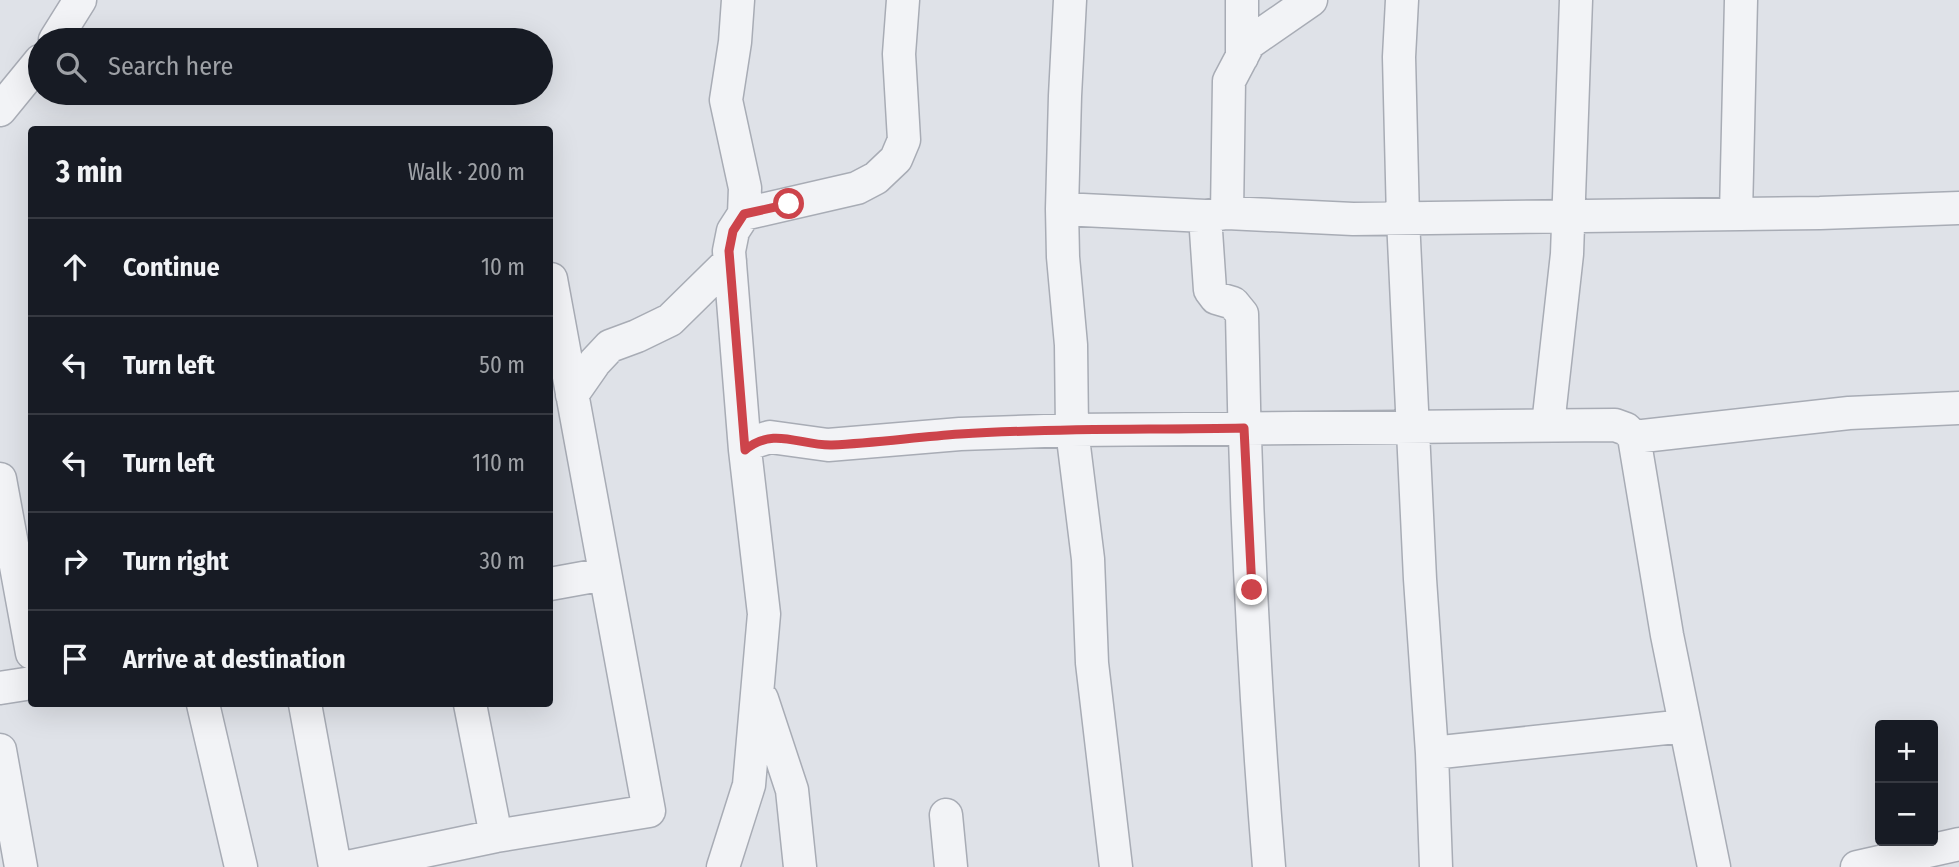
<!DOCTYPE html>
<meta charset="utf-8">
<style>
body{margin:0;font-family:"Fira Sans Condensed",sans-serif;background:#242831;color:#f1f3f6}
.controls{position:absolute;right:21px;bottom:21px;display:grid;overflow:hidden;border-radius:7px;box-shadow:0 7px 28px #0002}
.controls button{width:63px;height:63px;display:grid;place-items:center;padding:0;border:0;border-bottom:2px solid #363941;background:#171b24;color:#f1f3f6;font:35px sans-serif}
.stop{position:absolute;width:21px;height:21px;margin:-16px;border:5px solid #cd444b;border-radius:50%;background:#fff}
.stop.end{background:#cd444b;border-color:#fff;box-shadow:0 2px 7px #0008}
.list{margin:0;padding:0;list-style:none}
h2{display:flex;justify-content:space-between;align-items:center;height:91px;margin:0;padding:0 28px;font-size:30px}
h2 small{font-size:23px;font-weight:400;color:#9ea1a6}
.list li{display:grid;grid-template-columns:46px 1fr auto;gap:21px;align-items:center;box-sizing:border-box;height:98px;padding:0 28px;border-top:2px solid #363941}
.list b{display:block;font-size:26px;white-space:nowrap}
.list em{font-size:23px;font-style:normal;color:#9ea1a6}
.icon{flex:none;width:38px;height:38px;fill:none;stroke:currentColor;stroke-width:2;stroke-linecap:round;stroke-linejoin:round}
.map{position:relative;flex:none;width:1959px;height:867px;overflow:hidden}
.search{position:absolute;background:#171b24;box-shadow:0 7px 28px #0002;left:28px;top:28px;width:525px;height:77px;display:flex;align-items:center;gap:18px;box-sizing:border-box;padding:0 24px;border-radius:38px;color:#9ea1a6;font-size:26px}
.panel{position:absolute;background:#171b24;box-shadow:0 7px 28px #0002;left:28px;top:126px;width:525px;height:581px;border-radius:7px}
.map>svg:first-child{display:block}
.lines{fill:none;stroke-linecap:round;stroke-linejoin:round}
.minor-casing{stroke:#a8acb5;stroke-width:35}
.minor{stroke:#f2f3f6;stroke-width:32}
.route{stroke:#cd444b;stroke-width:9}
</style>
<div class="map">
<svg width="1959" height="867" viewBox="0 0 1959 867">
<rect width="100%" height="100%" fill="#dfe2e8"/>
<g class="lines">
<g class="minor-casing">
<path id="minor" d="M 738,0 L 735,42 L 726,100 L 745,188 L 744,214 L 733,231 L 729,251 L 745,450
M 1070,0 L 1065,96 L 1062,209 L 1063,257 L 1071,345 L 1072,430 L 1088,559 L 1092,663 L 1116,867
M 1402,0 L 1399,57 L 1403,219 L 1420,579 L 1432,753 L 1436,867
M 55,40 L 80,0
M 1242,57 L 1242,0
M 0,110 L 40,61
M 1062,209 L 1205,216 L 1227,213 L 1353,219 L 1820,213 L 1959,208
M 1227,213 L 1229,81 L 1249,43 L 1311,0
M 744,214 L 857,188 L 876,178 L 896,159 L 904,140 L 899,54 L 903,0
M 1736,214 L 1741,0
M 1205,216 L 1210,290 L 1216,298 L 1233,303 L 1242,314 C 1245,498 1254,683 1269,867
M 572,395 L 595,362 L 610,346 L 637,336 L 670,320 L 730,261
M 1548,425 L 1567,254 L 1576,0
M 1634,437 L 1849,413 L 1959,408
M 0,479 L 32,653
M 550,584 L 605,574
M 0,688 L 32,683
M 762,699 L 792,790 L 800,867
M 203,704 L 241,867
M 305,704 L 335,867
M 470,704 L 496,836
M 0,750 L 21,867
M 1432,753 L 1685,726
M 946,815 L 951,867
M 348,867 L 496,836 L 649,811 L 551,279
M 723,867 L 749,785 L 764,614 L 745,450 L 754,442 L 770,437 L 828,445 L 960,434 L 1072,430 L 1615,425 L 1626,429 L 1634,437 L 1667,635 L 1714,867
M 1857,867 L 1959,844"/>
</g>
<use href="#minor" class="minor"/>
</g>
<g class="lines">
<path class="route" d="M 789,204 L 744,214 L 733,231 L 729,251 L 745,450 C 774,426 800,446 832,445 C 875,443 917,437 960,434 C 1054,428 1149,430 1244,428 L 1252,590"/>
</g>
</svg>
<div class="controls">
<button>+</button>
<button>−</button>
</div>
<div class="stop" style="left:789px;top:204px"></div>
<div class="stop end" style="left:1252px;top:590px"></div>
<div class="search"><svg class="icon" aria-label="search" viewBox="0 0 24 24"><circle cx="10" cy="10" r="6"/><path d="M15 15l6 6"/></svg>Search here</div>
<section class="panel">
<h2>3 min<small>Walk · 200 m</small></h2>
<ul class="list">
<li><svg class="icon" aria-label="ahead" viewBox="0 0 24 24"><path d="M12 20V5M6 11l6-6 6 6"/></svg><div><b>Continue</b></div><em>10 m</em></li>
<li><svg class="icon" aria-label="left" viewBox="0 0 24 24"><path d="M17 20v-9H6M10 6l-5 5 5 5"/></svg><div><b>Turn left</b></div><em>50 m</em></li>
<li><svg class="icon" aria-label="left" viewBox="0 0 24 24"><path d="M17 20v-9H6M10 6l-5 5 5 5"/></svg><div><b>Turn left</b></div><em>110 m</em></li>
<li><svg class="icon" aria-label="right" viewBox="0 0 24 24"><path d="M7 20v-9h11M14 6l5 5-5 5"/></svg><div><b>Turn right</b></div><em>30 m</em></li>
<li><svg class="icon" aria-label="arrive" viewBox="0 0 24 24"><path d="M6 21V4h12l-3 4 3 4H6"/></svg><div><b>Arrive at destination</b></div></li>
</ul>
</section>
</div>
